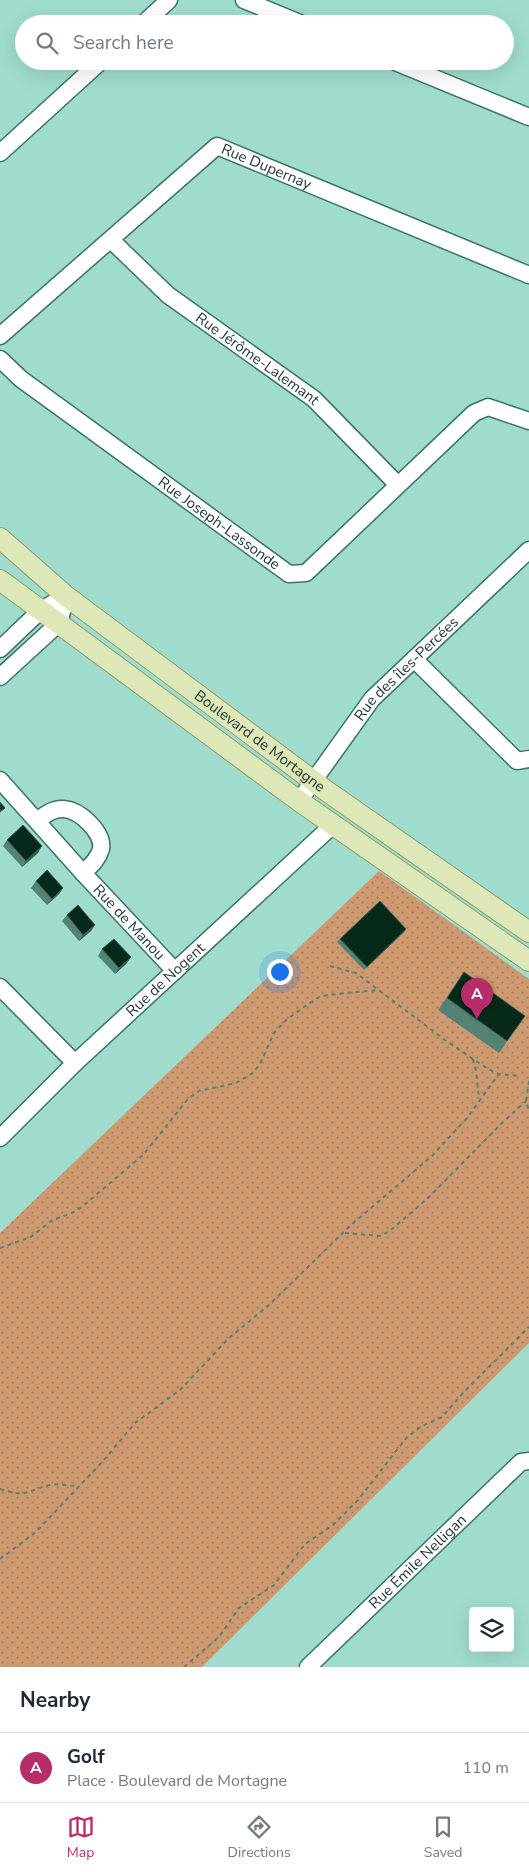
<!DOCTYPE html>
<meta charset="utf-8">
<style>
body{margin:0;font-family:"Nunito Sans",sans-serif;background:#f6f6f7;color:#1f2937}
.controls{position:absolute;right:15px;bottom:15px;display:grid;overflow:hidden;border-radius:5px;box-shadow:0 5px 20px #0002}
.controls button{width:45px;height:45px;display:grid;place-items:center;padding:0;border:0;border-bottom:1px solid #e0e1e3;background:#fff;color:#1f2937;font:25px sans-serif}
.you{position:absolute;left:279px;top:971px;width:18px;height:18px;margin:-12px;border:4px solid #fff;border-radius:50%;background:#1a73e8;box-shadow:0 0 0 8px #1a73e833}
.badge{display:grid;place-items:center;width:32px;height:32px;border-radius:50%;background:#b72d6a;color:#fff;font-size:16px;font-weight:700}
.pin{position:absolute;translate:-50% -41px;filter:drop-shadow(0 1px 2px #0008)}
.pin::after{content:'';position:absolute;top:26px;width:18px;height:15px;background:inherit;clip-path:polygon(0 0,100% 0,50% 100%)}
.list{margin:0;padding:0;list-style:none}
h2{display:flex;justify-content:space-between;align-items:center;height:65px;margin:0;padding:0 20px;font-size:21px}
h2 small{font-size:16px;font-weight:400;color:#747a83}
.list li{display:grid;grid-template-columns:32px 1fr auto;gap:15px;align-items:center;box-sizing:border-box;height:70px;padding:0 20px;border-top:1px solid #e0e1e3}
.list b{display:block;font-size:19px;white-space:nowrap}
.list p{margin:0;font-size:16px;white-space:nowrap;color:#747a83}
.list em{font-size:16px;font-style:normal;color:#747a83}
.icon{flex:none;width:28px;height:28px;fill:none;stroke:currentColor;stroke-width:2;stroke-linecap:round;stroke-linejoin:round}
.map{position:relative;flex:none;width:529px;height:1667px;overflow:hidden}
.search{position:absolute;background:#fff;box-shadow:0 5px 20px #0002;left:15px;right:15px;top:15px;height:55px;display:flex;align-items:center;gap:12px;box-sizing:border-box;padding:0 18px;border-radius:28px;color:#747a83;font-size:19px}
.sheet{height:135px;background:#fff}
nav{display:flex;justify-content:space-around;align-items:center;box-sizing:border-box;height:70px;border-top:1px solid #e0e1e3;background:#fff;font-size:14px;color:#747a83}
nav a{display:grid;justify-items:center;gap:2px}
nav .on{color:#b72d6a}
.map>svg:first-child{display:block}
.grass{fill:url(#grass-dots)}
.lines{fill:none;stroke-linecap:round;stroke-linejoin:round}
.minor-casing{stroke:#3a7468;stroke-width:19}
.major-casing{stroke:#8b9f6a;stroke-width:22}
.path{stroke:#588177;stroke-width:2;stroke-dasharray:4 4;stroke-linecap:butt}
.minor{stroke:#fff;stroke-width:16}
.major{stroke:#dde7b8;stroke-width:20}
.wall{fill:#548274}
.shaded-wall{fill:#355f4f}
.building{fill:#072919;stroke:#355f4f}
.labels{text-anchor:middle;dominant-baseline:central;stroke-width:5;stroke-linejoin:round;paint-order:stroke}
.street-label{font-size:15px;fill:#1d3630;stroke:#a0dcce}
</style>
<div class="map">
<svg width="529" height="1667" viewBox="0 0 529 1667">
<defs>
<pattern id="grass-dots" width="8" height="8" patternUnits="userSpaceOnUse" patternTransform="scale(1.25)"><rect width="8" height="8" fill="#cf9970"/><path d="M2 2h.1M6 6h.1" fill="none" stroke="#a77e5c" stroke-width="1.8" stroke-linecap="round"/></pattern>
</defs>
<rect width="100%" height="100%" fill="#a0dcce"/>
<path class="grass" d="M 379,871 L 529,979 L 529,1343 L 202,1667 L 0,1667 L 0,1233 Z"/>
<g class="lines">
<g class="minor-casing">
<g id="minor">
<path d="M 244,0 L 302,24"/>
<path d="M 143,24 L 169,0"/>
<path d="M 393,61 L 529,117"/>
<path d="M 0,153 L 101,61"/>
<path id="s1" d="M 111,240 L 168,295 L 314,399 L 397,484"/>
<path id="s2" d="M 0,336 L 217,146 L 529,275"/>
<path id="s3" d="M 0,359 L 21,379 L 289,574 L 306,573 L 474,413 L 488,407 L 529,421"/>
<path d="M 0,649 L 41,610 L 66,596"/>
<path d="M 414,659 L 517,761 L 529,759"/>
<path d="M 0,677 L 59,623 L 66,596"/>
<path id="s4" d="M 0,780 L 83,873 L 175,971"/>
<path id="s5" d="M 299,801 L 372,699 L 529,550"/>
<path d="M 37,821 C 45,815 53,808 64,809 C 80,810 104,833 101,849 C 98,860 90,866 83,873"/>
<path d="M 0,987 L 75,1063"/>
<path id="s6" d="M 0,1138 L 75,1063 L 334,824"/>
<path id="s7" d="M 308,1667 L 521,1462 L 529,1461"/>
</g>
</g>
<g class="major-casing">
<g id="major">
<path id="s8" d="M 0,538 L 66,596 L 328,792 L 529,932"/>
<path d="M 0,580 L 299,801 L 529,961"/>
</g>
</g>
<path class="path" d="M 330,966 L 356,973 L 445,1040 L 488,1069 L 499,1074 L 519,1076
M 473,1059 L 476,1071 L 479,1099
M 529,1081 L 526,1101 L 529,1111
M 345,1233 L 381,1236 L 391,1230 L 428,1198 L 501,1124 L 526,1101
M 0,1248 L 31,1237 L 51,1221 L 74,1212 L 83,1206 L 143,1155 L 188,1099 L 199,1091 L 236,1083 L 253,1073 L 260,1064 L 274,1033 L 286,1020 L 304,1007 L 317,998 L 327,995 L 378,990
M 0,1489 C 28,1498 25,1491 50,1485 C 59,1483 69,1486 78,1486
M 0,1559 L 36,1532 L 103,1461 L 135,1423 L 180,1390 L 228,1339 L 270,1304 L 351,1225 L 432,1156 L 467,1118 L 499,1074
M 184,1667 L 219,1637 L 239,1608 L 274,1585 L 305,1544 L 333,1525 L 358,1500 L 407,1437 L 422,1426 L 442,1417 L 463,1393 L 529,1327"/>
<use href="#minor" class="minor"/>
<use href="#major" class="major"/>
</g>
<path class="wall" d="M 7,840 L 38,853 L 22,867 L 3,846 Z
M 36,881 L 63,888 L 59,894 L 47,905 L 31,888 Z
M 67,915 L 91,931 L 79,941 L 62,921 Z
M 406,929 L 404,932 L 364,970 L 337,942 L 340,939 Z
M 102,949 L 131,957 L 126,964 L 115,974 L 98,956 Z
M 464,972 L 525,1016 L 499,1053 L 438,1010 Z"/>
<path class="shaded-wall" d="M 42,846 L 38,853 L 22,867 L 26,861 Z
M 63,888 L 59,894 L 47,905 L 52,899 Z
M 95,925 L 91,931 L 79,941 L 83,935 Z
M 406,929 L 404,932 L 364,970 L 367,967 Z
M 131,957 L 126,964 L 115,974 L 119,968 Z"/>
<path class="building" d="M 0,802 L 5,808 L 0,812 Z
M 23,825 L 42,846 L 26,861 L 7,840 Z
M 47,870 L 63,888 L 52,899 L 36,881 Z
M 380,901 L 406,929 L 367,967 L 340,939 Z
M 78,905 L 95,925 L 83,935 L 67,915 Z
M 114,939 L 131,957 L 119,968 L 102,949 Z
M 464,972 L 525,1016 L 507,1041 L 447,998 Z"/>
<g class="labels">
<g class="street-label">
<text stroke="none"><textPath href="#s2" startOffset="342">Rue Dupernay</textPath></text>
<text stroke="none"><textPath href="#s1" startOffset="189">Rue Jérôme-Lalemant</textPath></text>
<text stroke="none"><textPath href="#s3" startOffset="274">Rue Joseph-Lassonde</textPath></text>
<text stroke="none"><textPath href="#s5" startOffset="171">Rue des îles-Percées</textPath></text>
<text stroke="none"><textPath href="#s8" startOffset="330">Boulevard de Mortagne</textPath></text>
<text stroke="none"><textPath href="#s4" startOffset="192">Rue de Manou</textPath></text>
<text stroke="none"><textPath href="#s6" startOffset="229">Rue de Nogent</textPath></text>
<text stroke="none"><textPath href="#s7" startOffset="152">Rue Émile Nelligan</textPath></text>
</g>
</g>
</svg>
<div class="controls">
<button><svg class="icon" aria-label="layers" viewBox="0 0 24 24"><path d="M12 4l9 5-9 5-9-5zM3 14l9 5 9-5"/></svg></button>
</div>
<div class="you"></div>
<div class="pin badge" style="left:477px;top:1019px">A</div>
<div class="search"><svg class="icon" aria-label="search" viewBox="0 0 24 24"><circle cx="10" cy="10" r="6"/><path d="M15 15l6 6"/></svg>Search here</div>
</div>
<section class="sheet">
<h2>Nearby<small></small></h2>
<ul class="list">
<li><span class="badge">A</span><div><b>Golf</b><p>Place · Boulevard de Mortagne</p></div><em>110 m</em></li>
</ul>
</section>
<nav>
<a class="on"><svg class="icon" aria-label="map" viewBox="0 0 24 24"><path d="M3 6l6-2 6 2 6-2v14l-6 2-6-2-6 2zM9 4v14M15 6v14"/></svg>Map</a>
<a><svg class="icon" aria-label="directions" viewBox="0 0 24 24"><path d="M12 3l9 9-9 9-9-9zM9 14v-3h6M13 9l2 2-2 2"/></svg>Directions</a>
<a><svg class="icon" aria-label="saved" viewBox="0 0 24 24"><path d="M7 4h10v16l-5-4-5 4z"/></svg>Saved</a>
</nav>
